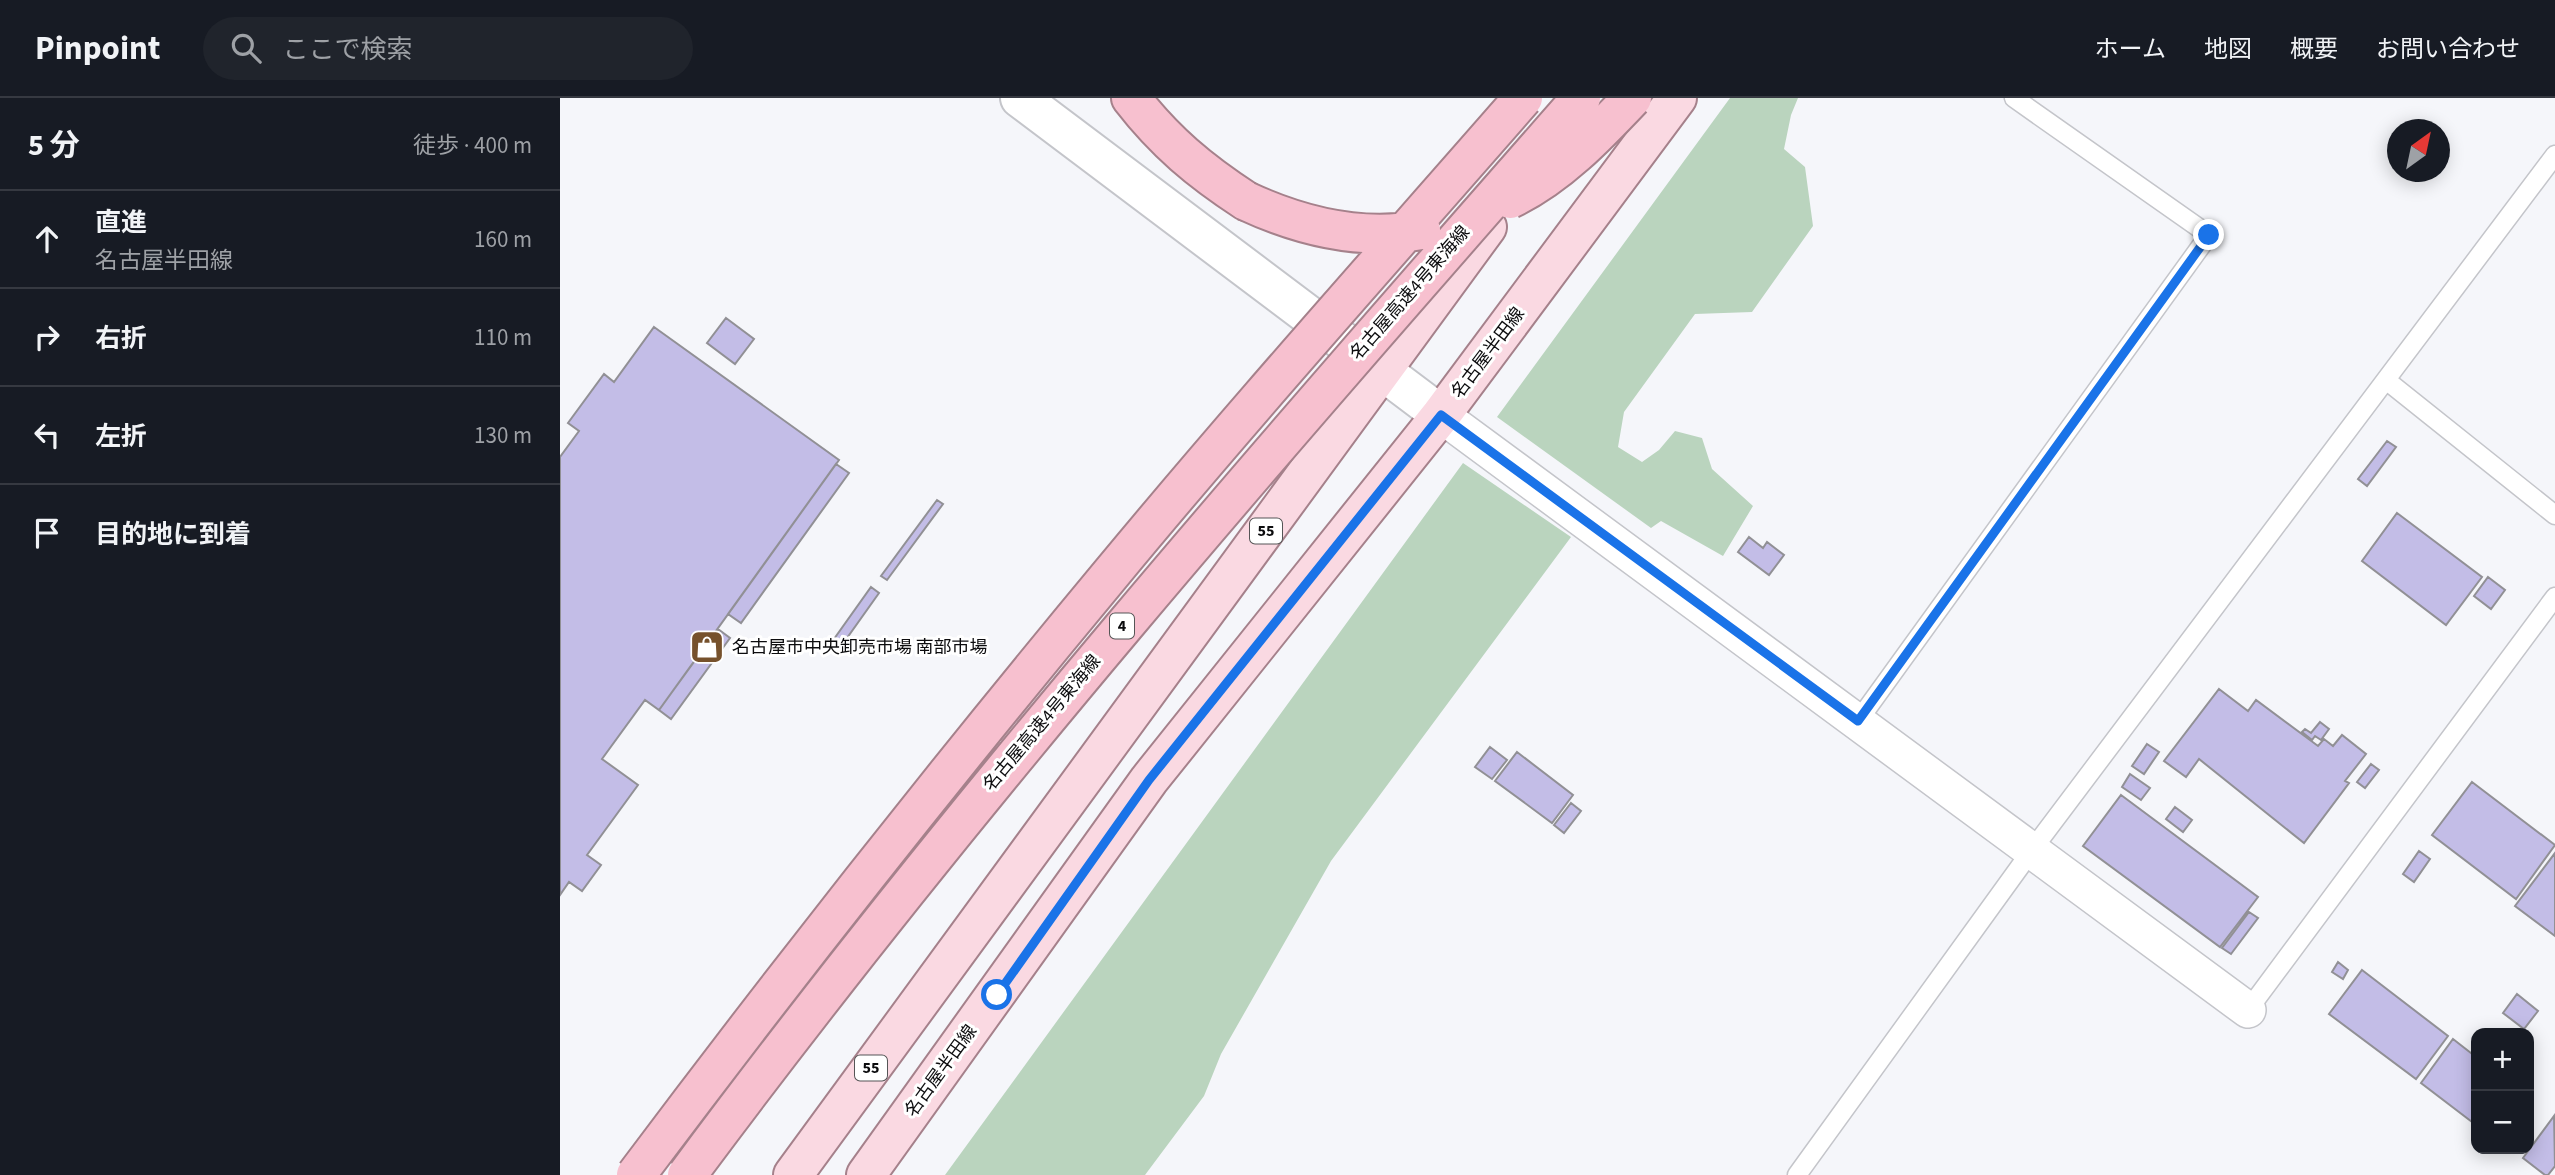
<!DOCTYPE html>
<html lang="ja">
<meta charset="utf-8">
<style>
body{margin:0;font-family:"Source Sans 3","Noto Sans JP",sans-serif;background:#20242c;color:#f1f3f6}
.controls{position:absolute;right:21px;bottom:21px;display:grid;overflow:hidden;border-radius:14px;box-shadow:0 4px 18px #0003}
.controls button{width:63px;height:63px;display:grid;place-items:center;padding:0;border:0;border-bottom:2px solid #363941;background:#171b24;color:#f1f3f6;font:35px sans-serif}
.compass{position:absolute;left:1827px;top:21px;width:63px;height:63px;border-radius:50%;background:#171b24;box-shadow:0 4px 18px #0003;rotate:33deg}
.stop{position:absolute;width:21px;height:21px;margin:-16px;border:5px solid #1a73e8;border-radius:50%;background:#fff}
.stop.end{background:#1a73e8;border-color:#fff;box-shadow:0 2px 7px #0008}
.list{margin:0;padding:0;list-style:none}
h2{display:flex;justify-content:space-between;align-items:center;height:91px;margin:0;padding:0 28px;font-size:30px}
h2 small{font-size:23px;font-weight:400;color:#9ea1a6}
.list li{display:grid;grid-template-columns:46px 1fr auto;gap:21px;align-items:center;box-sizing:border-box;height:98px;padding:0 28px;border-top:2px solid #363941}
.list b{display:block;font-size:26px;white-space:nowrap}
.list p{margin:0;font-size:23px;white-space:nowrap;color:#9ea1a6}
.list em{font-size:23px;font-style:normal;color:#9ea1a6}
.icon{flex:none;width:38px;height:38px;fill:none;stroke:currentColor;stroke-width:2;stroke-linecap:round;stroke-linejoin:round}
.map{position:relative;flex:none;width:1995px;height:1077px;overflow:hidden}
header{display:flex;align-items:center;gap:42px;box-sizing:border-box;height:98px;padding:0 35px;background:#171b24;border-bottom:2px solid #363941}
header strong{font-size:33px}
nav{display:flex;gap:38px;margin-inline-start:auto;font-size:24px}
.search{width:490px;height:63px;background:#20242c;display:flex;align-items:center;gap:18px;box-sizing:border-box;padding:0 24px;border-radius:38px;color:#9ea1a6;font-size:26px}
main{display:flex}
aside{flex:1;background:#171b24}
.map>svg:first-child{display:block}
.green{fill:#bad4be}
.building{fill:#c3bde7;stroke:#919095;stroke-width:2}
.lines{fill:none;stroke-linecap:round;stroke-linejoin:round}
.lane-casing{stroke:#c4c5ca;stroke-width:21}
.street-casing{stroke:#c4c5ca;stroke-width:38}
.secondary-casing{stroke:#c4c5ca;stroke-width:42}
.primary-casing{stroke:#a5818b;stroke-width:42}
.highway-casing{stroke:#a5818b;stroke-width:42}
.lane{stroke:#fff;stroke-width:18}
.street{stroke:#fff;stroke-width:35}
.secondary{stroke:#fff;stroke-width:38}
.primary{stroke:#fad9e2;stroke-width:38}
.highway{stroke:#f7c0cf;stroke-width:38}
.highway-bridge-casing{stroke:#a5818b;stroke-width:42;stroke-linecap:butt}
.highway-bridge{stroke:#f7c0cf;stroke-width:38}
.route{stroke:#1a73e8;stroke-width:9}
.labels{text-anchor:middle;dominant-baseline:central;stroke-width:6;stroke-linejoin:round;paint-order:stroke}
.shield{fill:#fff;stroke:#555556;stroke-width:2}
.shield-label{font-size:16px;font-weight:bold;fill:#0c0c0e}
.street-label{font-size:18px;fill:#0c0c0e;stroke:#fff}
.poi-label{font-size:18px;fill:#0c0c0e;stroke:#fff;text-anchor:start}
</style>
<header>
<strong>Pinpoint</strong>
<div class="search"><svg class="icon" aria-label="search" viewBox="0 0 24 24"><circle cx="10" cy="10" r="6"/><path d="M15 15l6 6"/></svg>ここで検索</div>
<nav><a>ホーム</a><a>地図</a><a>概要</a><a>お問い合わせ</a></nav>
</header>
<main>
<aside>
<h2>5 分<small>徒歩 · 400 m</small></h2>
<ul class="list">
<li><svg class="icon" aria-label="ahead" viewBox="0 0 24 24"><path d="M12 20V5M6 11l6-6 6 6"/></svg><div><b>直進</b><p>名古屋半田線</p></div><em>160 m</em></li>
<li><svg class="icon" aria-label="right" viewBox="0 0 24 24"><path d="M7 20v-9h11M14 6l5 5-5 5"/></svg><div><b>右折</b></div><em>110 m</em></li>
<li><svg class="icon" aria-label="left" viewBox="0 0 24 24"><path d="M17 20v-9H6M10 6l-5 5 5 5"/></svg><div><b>左折</b></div><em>130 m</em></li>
<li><svg class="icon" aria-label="arrive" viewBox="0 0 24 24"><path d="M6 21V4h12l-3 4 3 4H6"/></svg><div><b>目的地に到着</b></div></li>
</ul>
</aside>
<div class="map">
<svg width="1995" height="1077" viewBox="0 0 1995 1077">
<rect width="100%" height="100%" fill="#f5f6fa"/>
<path class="green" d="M 1170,0 L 1238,0 L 1231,17 L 1224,51 L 1245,69 L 1253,128 L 1192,214 L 1135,216 L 1064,314 L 1058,349 L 1082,364 L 1099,352 L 1115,333 L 1142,340 L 1152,371 L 1193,408 L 1163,458 L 1101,423 L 1091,430 L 937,319 Z
M 903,365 L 1011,439 L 771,763 L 661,956 L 644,998 L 585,1077 L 385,1077 Z"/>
<path class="building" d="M 166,220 L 194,241 L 175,266 L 147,245 Z
M 94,229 L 279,362 L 99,612 L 85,602 L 42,661 L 78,687 L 27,757 L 41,767 L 22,793 L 9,784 L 0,797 L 0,359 L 19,333 L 8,325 L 44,276 L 54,284 Z
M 1827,343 L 1836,349 L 1807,388 L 1798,381 Z
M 276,366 L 289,375 L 181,525 L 168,516 Z
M 377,402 L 383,406 L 327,482 L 321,478 Z
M 1837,415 L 1922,479 L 1886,527 L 1802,463 Z
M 1189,439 L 1203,450 L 1207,444 L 1224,457 L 1209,477 L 1178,454 Z
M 1928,479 L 1945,492 L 1931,511 L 1914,498 Z
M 311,489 L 319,495 L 277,554 L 269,548 Z
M 158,531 L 170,540 L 111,621 L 99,612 Z
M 1659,591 L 1688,613 L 1696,602 L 1758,648 L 1764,641 L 1773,648 L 1782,637 L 1806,656 L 1785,683 L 1789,685 L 1744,745 L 1639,661 L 1626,679 L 1604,663 Z
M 1760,624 L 1769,631 L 1761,642 L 1755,638 L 1752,642 L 1742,634 L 1745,631 L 1751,635 Z
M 1587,646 L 1599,654 L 1584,676 L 1572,668 Z
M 930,649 L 947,662 L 932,681 L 915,669 Z
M 957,654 L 1013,697 L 992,725 L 935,683 Z
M 1811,666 L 1819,672 L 1805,690 L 1797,684 Z
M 1570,676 L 1590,690 L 1581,702 L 1562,689 Z
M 1912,684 L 1995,747 L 1956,801 L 1872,737 Z
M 1561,697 L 1698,799 L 1660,849 L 1523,748 Z
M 1011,705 L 1021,713 L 1004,735 L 994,727 Z
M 1615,709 L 1632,722 L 1623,734 L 1606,721 Z
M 1859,753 L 1870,761 L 1854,784 L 1843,776 Z
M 1995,755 L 1995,838 L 1955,808 Z
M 1689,814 L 1698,820 L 1671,856 L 1662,850 Z
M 1778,864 L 1788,872 L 1783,881 L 1772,874 Z
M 1802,872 L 1888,938 L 1856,981 L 1769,916 Z
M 1957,896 L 1978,913 L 1964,931 L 1943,915 Z
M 1893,941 L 1916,959 L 1916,1027 L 1861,985 Z
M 1994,1018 L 1995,1068 L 1988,1077 L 1985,1077 L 1963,1060 Z"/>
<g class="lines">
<g class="lane-casing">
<path id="lane" d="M 1826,282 L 1995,417
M 1298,623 L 1649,137 L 1454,0
M 1688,912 L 1995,499
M 1237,1077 L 1472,752 L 1995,57"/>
</g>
<g class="street-casing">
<path id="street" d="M 881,317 L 1688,912"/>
</g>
<g class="secondary-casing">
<path id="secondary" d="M 460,0 L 881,317"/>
</g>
<g class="primary-casing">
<path id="primary" d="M 233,1077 L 927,129
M 306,1077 L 589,682 L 881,317 L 1117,0"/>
</g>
<g class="highway-casing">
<path id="highway" d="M 571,0 C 605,44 640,73 686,103"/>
</g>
<use href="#lane" class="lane"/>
<use href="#street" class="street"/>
<use href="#secondary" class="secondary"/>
<use href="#primary" class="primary"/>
<use href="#highway" class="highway"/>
<g class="highway-bridge-casing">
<path id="highway-bridge" d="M 950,101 C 997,79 1037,37 1072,0
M 686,103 C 742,129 800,143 861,132
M 76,1077 C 229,873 387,673 550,477 C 684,315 825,158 963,0
M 127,1077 C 406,701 713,351 1021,0"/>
</g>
<use href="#highway-bridge" class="highway-bridge"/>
</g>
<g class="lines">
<path class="route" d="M 437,897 L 589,682 L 881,317 L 1298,623 L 1649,137"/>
</g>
<defs>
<g id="shop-square" transform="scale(1.75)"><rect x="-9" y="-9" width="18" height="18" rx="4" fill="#76512c" stroke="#fff"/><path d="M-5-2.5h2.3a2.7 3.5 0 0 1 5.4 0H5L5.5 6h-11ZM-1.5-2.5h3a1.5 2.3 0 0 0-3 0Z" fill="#fff"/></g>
</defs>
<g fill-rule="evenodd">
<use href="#shop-square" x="147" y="549"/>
</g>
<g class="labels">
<g class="shield">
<rect x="690" y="420.5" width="32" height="25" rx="5"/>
<rect x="550" y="515.5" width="24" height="25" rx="5"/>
<rect x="295" y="957.5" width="32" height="25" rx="5"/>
</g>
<g class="shield-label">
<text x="706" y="433">55</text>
<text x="562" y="528">4</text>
<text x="311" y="970">55</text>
</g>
<g class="street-label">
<text transform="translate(850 195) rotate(-49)">名古屋高速4号東海線</text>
<text transform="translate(928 255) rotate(-53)">名古屋半田線</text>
<text transform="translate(482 625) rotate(-50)">名古屋高速4号東海線</text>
<text transform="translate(381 973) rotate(-54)">名古屋半田線</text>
</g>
<g class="poi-label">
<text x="172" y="549">名古屋市中央卸売市場 南部市場</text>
</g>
</g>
</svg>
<div class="controls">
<button>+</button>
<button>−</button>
</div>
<svg class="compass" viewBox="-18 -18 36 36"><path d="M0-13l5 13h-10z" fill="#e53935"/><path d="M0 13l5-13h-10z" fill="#9ea1a6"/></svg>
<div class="stop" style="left:437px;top:897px"></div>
<div class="stop end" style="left:1649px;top:137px"></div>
</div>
</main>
